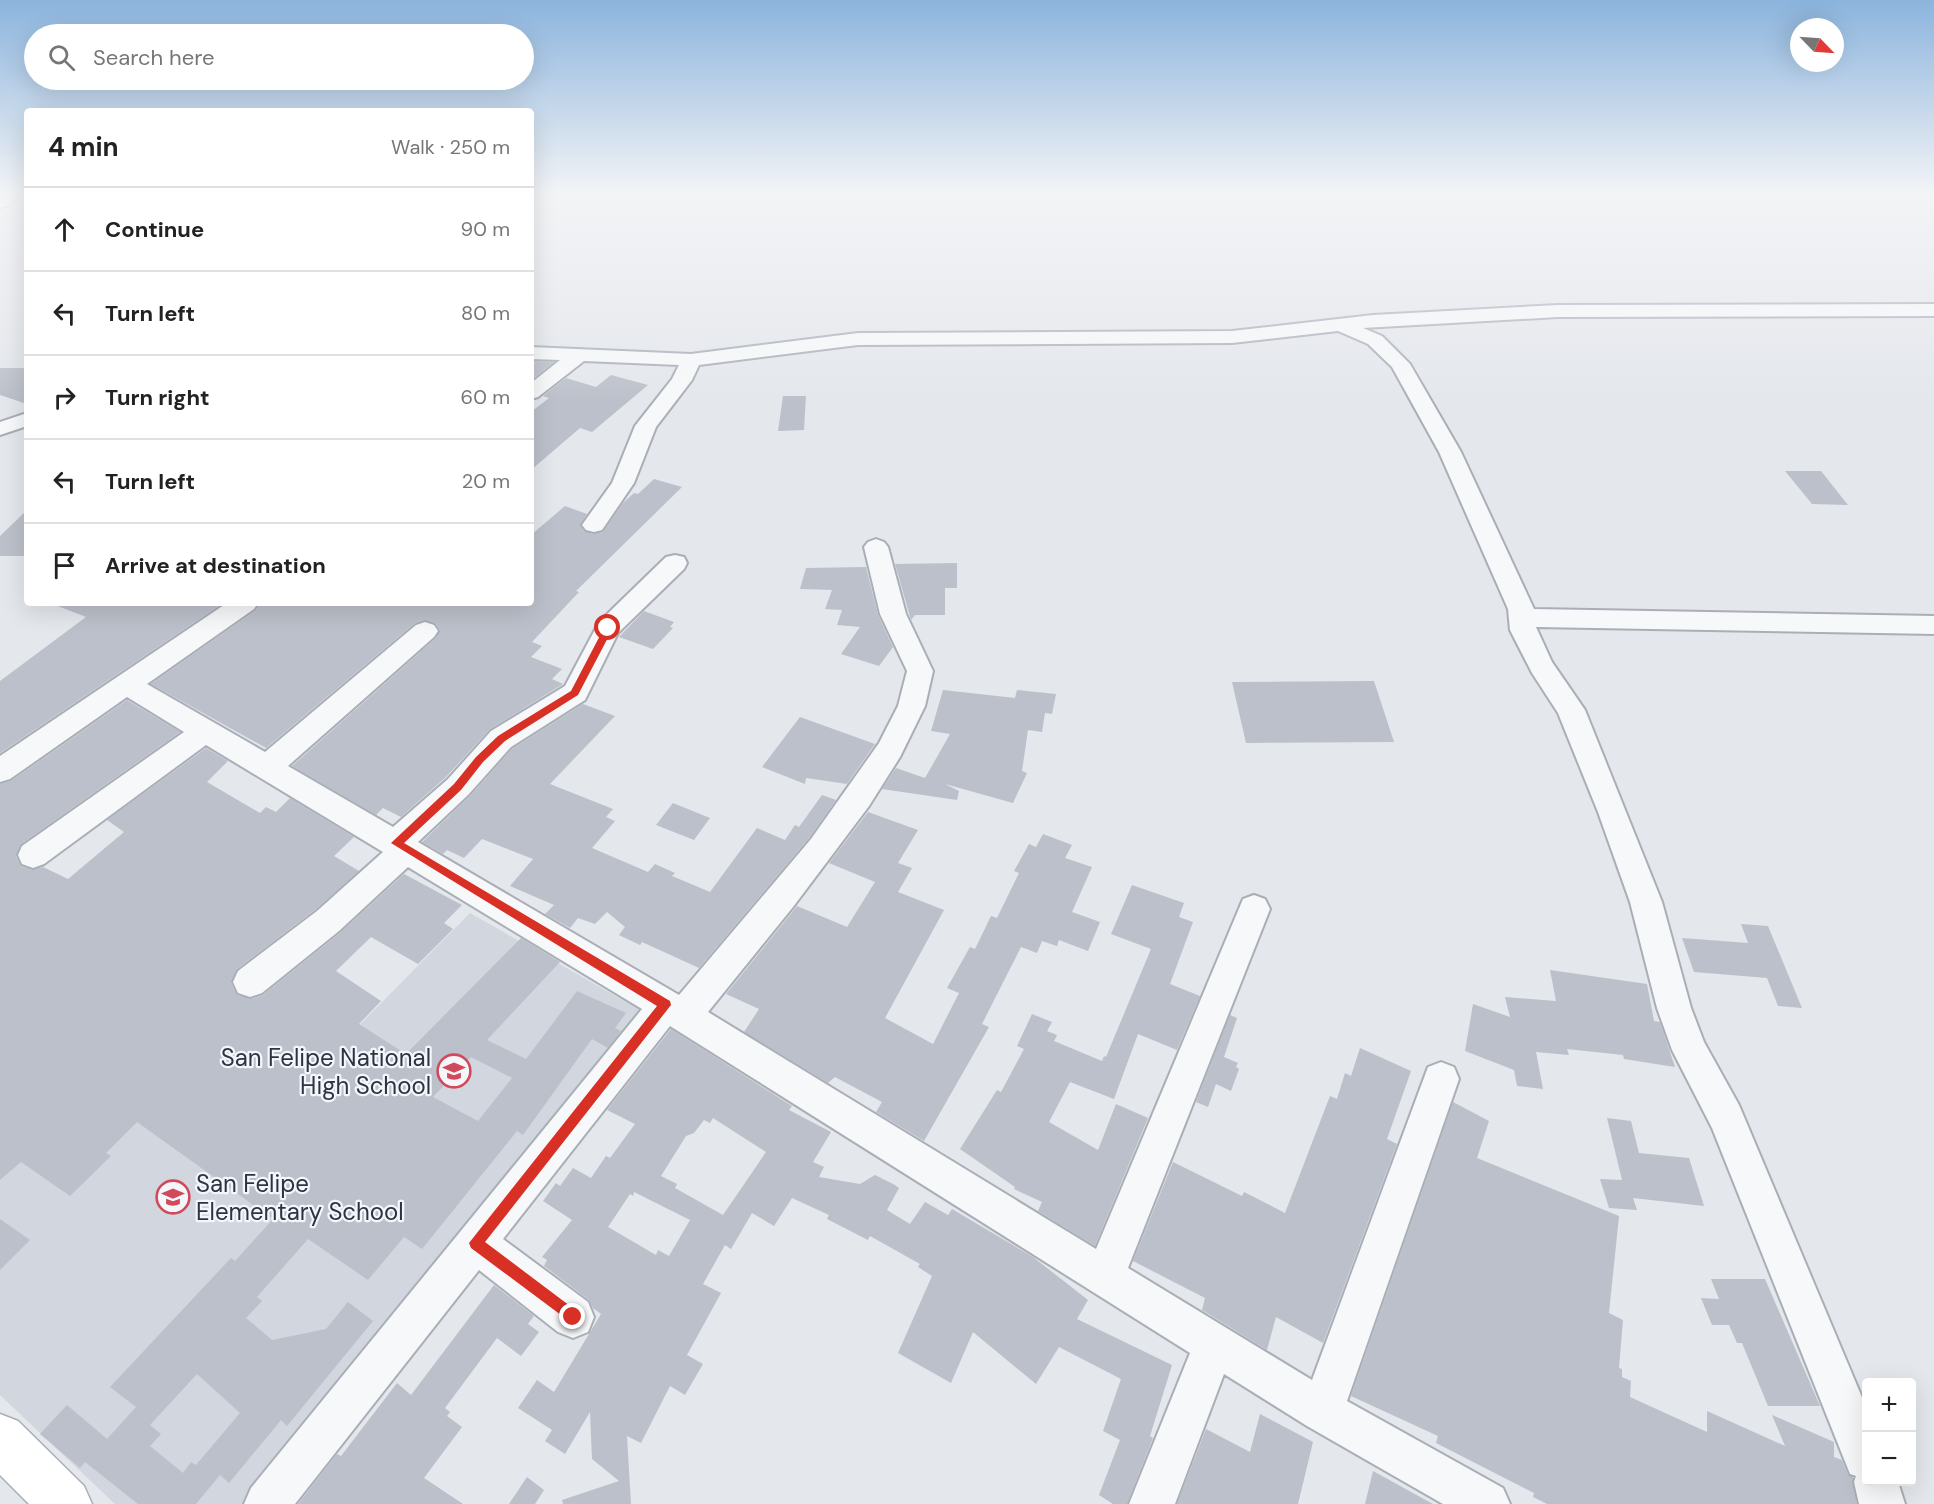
<!DOCTYPE html>
<meta charset="utf-8">
<style>
body{margin:0;font-family:"DM Sans",sans-serif;background:#f6f6f6;color:#222}
.controls{position:absolute;right:18px;bottom:18px;display:grid;overflow:hidden;border-radius:6px;box-shadow:0 6px 24px #0002}
.controls button{width:54px;height:54px;display:grid;place-items:center;padding:0;border:0;border-bottom:2px solid #e0e0e0;background:#fff;color:#222;font:30px sans-serif}
.compass{position:absolute;left:1790px;top:18px;width:54px;height:54px;border-radius:50%;background:#fff;box-shadow:0 6px 24px #0002;rotate:115deg}
.stop{position:absolute;width:18px;height:18px;margin:-14px;border:4px solid #d93025;border-radius:50%;background:#fff}
.stop.end{background:#d93025;border-color:#fff;box-shadow:0 2px 6px #0008}
.list{margin:0;padding:0;list-style:none}
h2{display:flex;justify-content:space-between;align-items:center;height:78px;margin:0;padding:0 24px;font-size:26px}
h2 small{font-size:20px;font-weight:400;color:#767676}
.list li{display:grid;grid-template-columns:39px 1fr auto;gap:18px;align-items:center;box-sizing:border-box;height:84px;padding:0 24px;border-top:2px solid #e0e0e0}
.list b{display:block;font-size:22px;white-space:nowrap}
.list em{font-size:20px;font-style:normal;color:#767676}
.icon{flex:none;width:33px;height:33px;fill:none;stroke:currentColor;stroke-width:2;stroke-linecap:round;stroke-linejoin:round}
.map{position:relative;flex:none;width:1934px;height:1504px;overflow:hidden}
.search{position:absolute;background:#fff;box-shadow:0 6px 24px #0002;left:24px;top:24px;width:510px;height:66px;display:flex;align-items:center;gap:15px;box-sizing:border-box;padding:0 21px;border-radius:33px;color:#767676;font-size:22px}
.panel{position:absolute;background:#fff;box-shadow:0 6px 24px #0002;left:24px;top:108px;width:510px;height:498px;border-radius:6px}
.map>svg:first-child{display:block}
.built{fill:#d2d6de}
.building{fill:#bbc0ca;fill-rule:evenodd}
.lines{fill:none;stroke-linecap:round;stroke-linejoin:round}
.street-casing{stroke:#a9aeb7;stroke-width:4}
.secondary-casing{stroke:#a9aeb7;stroke-width:3}
.street{fill:#f7f8fa;fill-rule:evenodd}
.secondary{fill:#fff;fill-rule:evenodd}
.route{fill:#d93025}
.labels{text-anchor:middle;dominant-baseline:central;stroke-width:4.5;stroke-linejoin:round;paint-order:stroke}
.near-poi-label{font-size:24px;fill:#2b3445;stroke:#f4f6f9;text-anchor:end}
</style>
<div class="map">
<svg width="1934" height="1504" viewBox="0 0 1934 1504">
<rect width="100%" height="100%" fill="#e4e7ec"/>
<path class="built" d="M 470,913 L 642,1011 L 242,1504 L 115,1504 L 0,1395 L 0,964 L 255,1131 Z"/>
<path class="building" d="M 531,361 L 554,362 L 531,380 Z
M 0,368 L 27,368 L 27,404 L 0,395 Z
M 611,375 L 648,385 L 592,432 L 580,428 L 531,470 L 531,412 L 549,398 L 543,396 L 566,378 L 596,387 Z
M 783,396 L 806,396 L 804,430 L 778,431 Z
M 1785,471 L 1821,471 L 1848,505 L 1812,504 Z
M 654,479 L 682,487 L 576,591 L 579,592 L 532,642 L 542,646 L 531,657 L 562,669 L 552,679 L 563,684 L 490,729 L 446,777 L 401,817 L 383,808 L 376,815 L 292,766 L 435,639 L 440,630 L 435,623 L 424,620 L 415,623 L 266,748 L 151,684 L 255,611 L 260,603 L 531,603 L 531,535 L 565,506 L 587,514 L 580,525 L 584,531 L 593,534 L 603,532 L 623,503 L 634,493 L 638,494 Z
M 27,510 L 27,556 L 0,556 L 0,536 Z
M 957,563 L 957,588 L 945,588 L 945,615 L 915,615 L 911,620 L 895,564 Z
M 866,567 L 878,615 L 893,647 L 879,666 L 841,654 L 860,627 L 837,625 L 842,610 L 825,609 L 832,590 L 800,589 L 806,568 Z
M 56,603 L 223,603 L 0,753 L 0,681 L 86,617 L 55,605 Z
M 644,611 L 674,622 L 670,627 L 673,628 L 653,649 L 619,637 Z
M 1374,681 L 1394,742 L 1246,743 L 1232,682 Z
M 943,690 L 1015,698 L 1017,690 L 1056,694 L 1052,714 L 1045,713 L 1042,732 L 1028,730 L 1022,771 L 1027,773 L 1013,803 L 945,784 L 959,791 L 957,800 L 882,789 L 896,768 L 925,778 L 950,734 L 931,731 Z
M 127,700 L 180,732 L 21,844 L 16,856 L 21,866 L 32,870 L 43,867 L 68,879 L 124,832 L 107,820 L 206,748 L 228,761 L 207,782 L 260,813 L 266,807 L 276,812 L 290,798 L 354,837 L 334,856 L 359,871 L 316,909 L 237,969 L 231,983 L 237,995 L 251,999 L 263,995 L 340,933 L 404,874 L 462,905 L 444,923 L 453,929 L 418,964 L 371,937 L 336,971 L 381,1001 L 359,1024 L 406,1054 L 521,938 L 560,962 L 487,1040 L 526,1059 L 577,991 L 626,1013 L 615,1028 L 621,1031 L 608,1048 L 592,1039 L 523,1135 L 517,1131 L 422,1249 L 404,1237 L 368,1280 L 308,1239 L 257,1297 L 262,1301 L 246,1318 L 272,1340 L 326,1329 L 348,1302 L 373,1321 L 287,1426 L 281,1420 L 229,1483 L 220,1475 L 196,1504 L 138,1504 L 85,1462 L 80,1468 L 40,1434 L 67,1405 L 107,1439 L 136,1407 L 110,1387 L 231,1258 L 235,1261 L 273,1219 L 137,1122 L 106,1153 L 111,1156 L 70,1196 L 21,1162 L 0,1180 L 0,784 L 11,781 ZM 471,1057 L 512,1078 L 478,1121 L 433,1097 ZM 197,1374 L 240,1413 L 196,1465 L 191,1462 L 183,1473 L 150,1446 L 161,1434 L 150,1425 Z
M 583,704 L 615,716 L 550,784 L 613,809 L 606,817 L 615,821 L 592,848 L 648,872 L 655,864 L 675,873 L 672,876 L 710,892 L 757,828 L 785,840 L 795,825 L 799,827 L 822,795 L 836,800 L 809,838 L 699,968 L 642,942 L 640,945 L 619,935 L 625,927 L 607,912 L 595,924 L 578,918 L 570,928 L 545,914 L 554,905 L 510,886 L 533,859 L 482,839 L 464,858 L 447,850 L 443,854 L 422,842 L 470,796 L 512,749 Z
M 800,717 L 875,744 L 847,784 L 806,778 L 805,784 L 762,767 Z
M 673,803 L 710,818 L 694,840 L 656,825 Z
M 868,812 L 918,830 L 898,863 L 912,868 L 898,892 L 944,910 L 885,1018 L 933,1044 L 959,993 L 947,988 L 970,947 L 975,949 L 991,916 L 997,918 L 1019,873 L 1014,871 L 1029,844 L 1036,847 L 1043,834 L 1072,845 L 1065,858 L 1092,867 L 1072,912 L 1100,922 L 1088,951 L 1059,940 L 1057,946 L 1042,941 L 1037,953 L 1021,947 L 982,1024 L 989,1027 L 924,1141 L 876,1112 L 882,1102 L 835,1077 L 828,1083 L 744,1032 L 759,1009 L 726,994 L 797,906 L 847,927 L 875,882 L 829,863 Z
M 1132,885 L 1184,903 L 1179,917 L 1193,922 L 1170,984 L 1200,996 L 1177,1050 L 1138,1034 L 1114,1099 L 1070,1082 L 1049,1122 L 1098,1150 L 1116,1104 L 1148,1118 L 1095,1246 L 1038,1211 L 1042,1202 L 1014,1189 L 1015,1187 L 960,1149 L 997,1090 L 1001,1092 L 1024,1049 L 1017,1046 L 1032,1014 L 1052,1022 L 1047,1031 L 1057,1035 L 1054,1041 L 1102,1061 L 1104,1056 L 1106,1057 L 1151,949 L 1111,934 Z
M 1741,924 L 1768,926 L 1802,1008 L 1778,1006 L 1767,978 L 1694,972 L 1682,938 L 1748,943 Z
M 1550,970 L 1647,984 L 1654,1021 L 1660,1022 L 1675,1067 L 1624,1059 L 1623,1055 L 1567,1049 L 1569,1055 L 1536,1052 L 1543,1089 L 1517,1086 L 1514,1070 L 1465,1051 L 1473,1004 L 1510,1017 L 1505,997 L 1556,1001 Z
M 1230,1015 L 1237,1018 L 1224,1057 L 1238,1063 L 1236,1067 L 1239,1069 L 1231,1091 L 1216,1084 L 1208,1107 L 1196,1102 Z
M 671,1029 L 792,1106 L 789,1110 L 831,1132 L 813,1162 L 824,1167 L 819,1177 L 860,1184 L 875,1175 L 895,1185 L 899,1188 L 887,1210 L 910,1224 L 925,1202 L 948,1215 L 952,1209 L 1033,1257 L 1088,1300 L 1077,1319 L 1172,1365 L 1150,1436 L 1153,1438 L 1127,1504 L 1113,1504 L 1099,1495 L 1120,1440 L 1103,1431 L 1121,1379 L 1059,1347 L 1036,1384 L 973,1332 L 951,1383 L 898,1353 L 932,1276 L 918,1267 L 920,1264 L 870,1236 L 868,1240 L 827,1219 L 829,1215 L 792,1198 L 774,1226 L 752,1213 L 731,1249 L 725,1245 L 703,1284 L 721,1293 L 687,1355 L 703,1364 L 685,1395 L 670,1386 L 641,1443 L 627,1436 L 631,1504 L 563,1504 L 562,1500 L 619,1481 L 592,1459 L 590,1412 L 565,1454 L 545,1441 L 552,1430 L 518,1408 L 537,1380 L 554,1392 L 601,1314 L 593,1308 L 589,1300 L 544,1266 L 547,1260 L 542,1257 L 572,1220 L 543,1201 L 556,1183 L 560,1186 L 573,1168 L 591,1178 L 606,1156 L 610,1158 L 635,1124 L 607,1110 ZM 713,1118 L 766,1152 L 723,1215 L 675,1188 L 677,1184 L 661,1176 L 686,1136 L 694,1133 L 704,1120 L 710,1123 ZM 634,1192 L 690,1220 L 669,1256 L 658,1250 L 656,1255 L 608,1227 L 630,1194 L 633,1196 Z
M 1360,1048 L 1411,1071 L 1387,1139 L 1397,1144 L 1323,1343 L 1276,1317 L 1267,1350 L 1202,1310 L 1205,1298 L 1133,1261 L 1173,1162 L 1242,1196 L 1244,1192 L 1285,1213 L 1330,1096 L 1337,1099 L 1345,1073 L 1351,1076 Z
M 1453,1102 L 1489,1121 L 1477,1158 L 1619,1216 L 1609,1313 L 1623,1320 L 1619,1368 L 1622,1369 L 1622,1377 L 1631,1381 L 1630,1397 L 1707,1432 L 1707,1411 L 1785,1446 L 1772,1415 L 1834,1442 L 1834,1457 L 1842,1460 L 1848,1475 L 1853,1477 L 1857,1504 L 1547,1504 L 1533,1497 L 1534,1493 L 1436,1443 L 1438,1436 L 1351,1396 Z
M 1607,1118 L 1631,1121 L 1639,1153 L 1689,1158 L 1704,1206 L 1633,1198 L 1637,1210 L 1609,1208 L 1600,1179 L 1622,1180 Z
M 0,1219 L 30,1240 L 0,1270 Z
M 1711,1279 L 1765,1279 L 1820,1406 L 1768,1406 L 1742,1343 L 1737,1343 L 1729,1325 L 1712,1325 L 1701,1298 L 1719,1299 Z
M 494,1285 L 534,1316 L 528,1324 L 539,1332 L 521,1356 L 497,1338 L 445,1408 L 450,1412 L 447,1416 L 462,1427 L 424,1478 L 463,1504 L 298,1504 L 337,1454 L 341,1456 L 397,1383 L 411,1395 Z
M 1260,1414 L 1313,1442 L 1298,1504 L 1177,1504 L 1206,1429 L 1250,1452 Z
M 1373,1471 L 1433,1504 L 1365,1504 Z
M 527,1477 L 544,1490 L 535,1504 L 509,1504 Z"/>
<g class="lines">
<g class="street-casing">
<path id="street" d="M 1934,304 L 1934,316 L 1558,317 L 1363,328 L 1382,336 L 1410,364 L 1461,452 L 1534,609 L 1934,616 L 1934,634 L 1536,627 L 1552,662 L 1585,710 L 1662,902 L 1691,1008 L 1704,1042 L 1739,1105 L 1866,1407 L 1866,1482 L 1898,1482 L 1905,1504 L 1859,1504 L 1854,1482 L 1856,1476 L 1850,1474 L 1712,1128 L 1672,1050 L 1657,1008 L 1630,902 L 1598,812 L 1558,713 L 1532,673 L 1510,630 L 1508,609 L 1439,452 L 1392,367 L 1368,344 L 1338,331 L 1232,343 L 858,345 L 699,365 L 692,380 L 656,427 L 634,483 L 602,530 L 594,532 L 586,530 L 582,525 L 612,483 L 635,426 L 672,379 L 679,365 L 584,361 L 538,397 L 531,399 L 531,383 L 560,360 L 531,359 L 531,347 L 691,354 L 858,333 L 1232,331 L 1373,315 L 1558,305 Z
M 27,413 L 27,426 L 0,435 L 0,422 Z
M 876,539 L 884,542 L 888,547 L 906,614 L 933,671 L 925,706 L 900,757 L 869,806 L 793,907 L 708,1012 L 1096,1249 L 1243,899 L 1254,895 L 1265,899 L 1270,909 L 1128,1268 L 1312,1380 L 1428,1067 L 1441,1062 L 1454,1067 L 1459,1079 L 1347,1401 L 1503,1488 L 1510,1504 L 1443,1504 L 1307,1426 L 1224,1374 L 1175,1504 L 1129,1504 L 1190,1353 L 670,1026 L 503,1239 L 588,1302 L 594,1317 L 588,1332 L 573,1338 L 558,1332 L 479,1270 L 295,1504 L 244,1504 L 251,1488 L 642,1009 L 408,867 L 339,931 L 262,993 L 250,997 L 238,993 L 233,982 L 238,971 L 317,911 L 383,852 L 206,745 L 44,864 L 33,868 L 22,864 L 18,855 L 22,846 L 184,732 L 127,697 L 10,779 L 0,782 L 0,756 L 227,603 L 258,603 L 254,609 L 147,684 L 265,752 L 416,625 L 425,622 L 434,625 L 438,631 L 434,637 L 288,766 L 393,827 L 448,779 L 491,731 L 565,686 L 599,622 L 666,557 L 675,555 L 684,557 L 687,563 L 684,569 L 618,633 L 585,700 L 511,747 L 468,795 L 418,842 L 679,995 L 811,839 L 879,743 L 898,706 L 907,671 L 880,614 L 864,547 L 868,542 Z"/>
</g>
<g class="secondary-casing">
<path id="secondary" d="M 0,193 L 20,193 L 7,206 L 0,208 Z
M 0,1414 L 18,1421 L 84,1486 L 92,1504 L 29,1504 L 0,1475 Z"/>
</g>
<use href="#street" class="street"/>
<use href="#secondary" class="secondary"/>
</g>
<linearGradient id="sky" x2="0" y2="1"><stop stop-color="#8bb4dd"/><stop offset="0.48" stop-color="#f3f4f6"/><stop offset="1" stop-color="#f3f4f6" stop-opacity="0"/></linearGradient>
<rect width="1934" height="403" fill="url(#sky)"/>
<path class="route" d="M 605,626 L 613,628 L 578,695 L 505,741 L 483,762 L 461,790 L 404,843 L 670,1001 L 671,1005 L 485,1242 L 578,1312 L 580,1317 L 573,1324 L 471,1248 L 469,1243 L 657,1006 L 391,843 L 454,784 L 476,757 L 498,736 L 571,691 Z"/>
<defs>
<g id="school-ring" transform="scale(1.725)"><circle r="9.5" fill="#f4f6f9" stroke="#d1495b" stroke-width="1.5"/><path d="M0-5L7-2L0 1L-7-2ZM-4 1L0 2.5L4 1V4Q0 6-4 4Z" fill="#d1495b"/></g>
</defs>
<g fill-rule="evenodd">
<use href="#school-ring" x="454" y="1071"/>
<use href="#school-ring" x="173" y="1197"/>
</g>
<g class="labels">
<g class="near-poi-label">
<text x="431" y="1057">San Felipe National<tspan x="431" dy="28">High School</tspan></text>
<text x="196" y="1183" text-anchor="start">San Felipe<tspan x="196" dy="28">Elementary School</tspan></text>
</g>
</g>
</svg>
<div class="controls">
<button>+</button>
<button>−</button>
</div>
<svg class="compass" viewBox="-18 -18 36 36"><path d="M0-13l5 13h-10z" fill="#e53935"/><path d="M0 13l5-13h-10z" fill="#767676"/></svg>
<div class="stop" style="left:608px;top:628px"></div>
<div class="stop end" style="left:573px;top:1317px"></div>
<div class="search"><svg class="icon" aria-label="search" viewBox="0 0 24 24"><circle cx="10" cy="10" r="6"/><path d="M15 15l6 6"/></svg>Search here</div>
<section class="panel">
<h2>4 min<small>Walk · 250 m</small></h2>
<ul class="list">
<li><svg class="icon" aria-label="ahead" viewBox="0 0 24 24"><path d="M12 20V5M6 11l6-6 6 6"/></svg><div><b>Continue</b></div><em>90 m</em></li>
<li><svg class="icon" aria-label="left" viewBox="0 0 24 24"><path d="M17 20v-9H6M10 6l-5 5 5 5"/></svg><div><b>Turn left</b></div><em>80 m</em></li>
<li><svg class="icon" aria-label="right" viewBox="0 0 24 24"><path d="M7 20v-9h11M14 6l5 5-5 5"/></svg><div><b>Turn right</b></div><em>60 m</em></li>
<li><svg class="icon" aria-label="left" viewBox="0 0 24 24"><path d="M17 20v-9H6M10 6l-5 5 5 5"/></svg><div><b>Turn left</b></div><em>20 m</em></li>
<li><svg class="icon" aria-label="arrive" viewBox="0 0 24 24"><path d="M6 21V4h12l-3 4 3 4H6"/></svg><div><b>Arrive at destination</b></div></li>
</ul>
</section>
</div>
